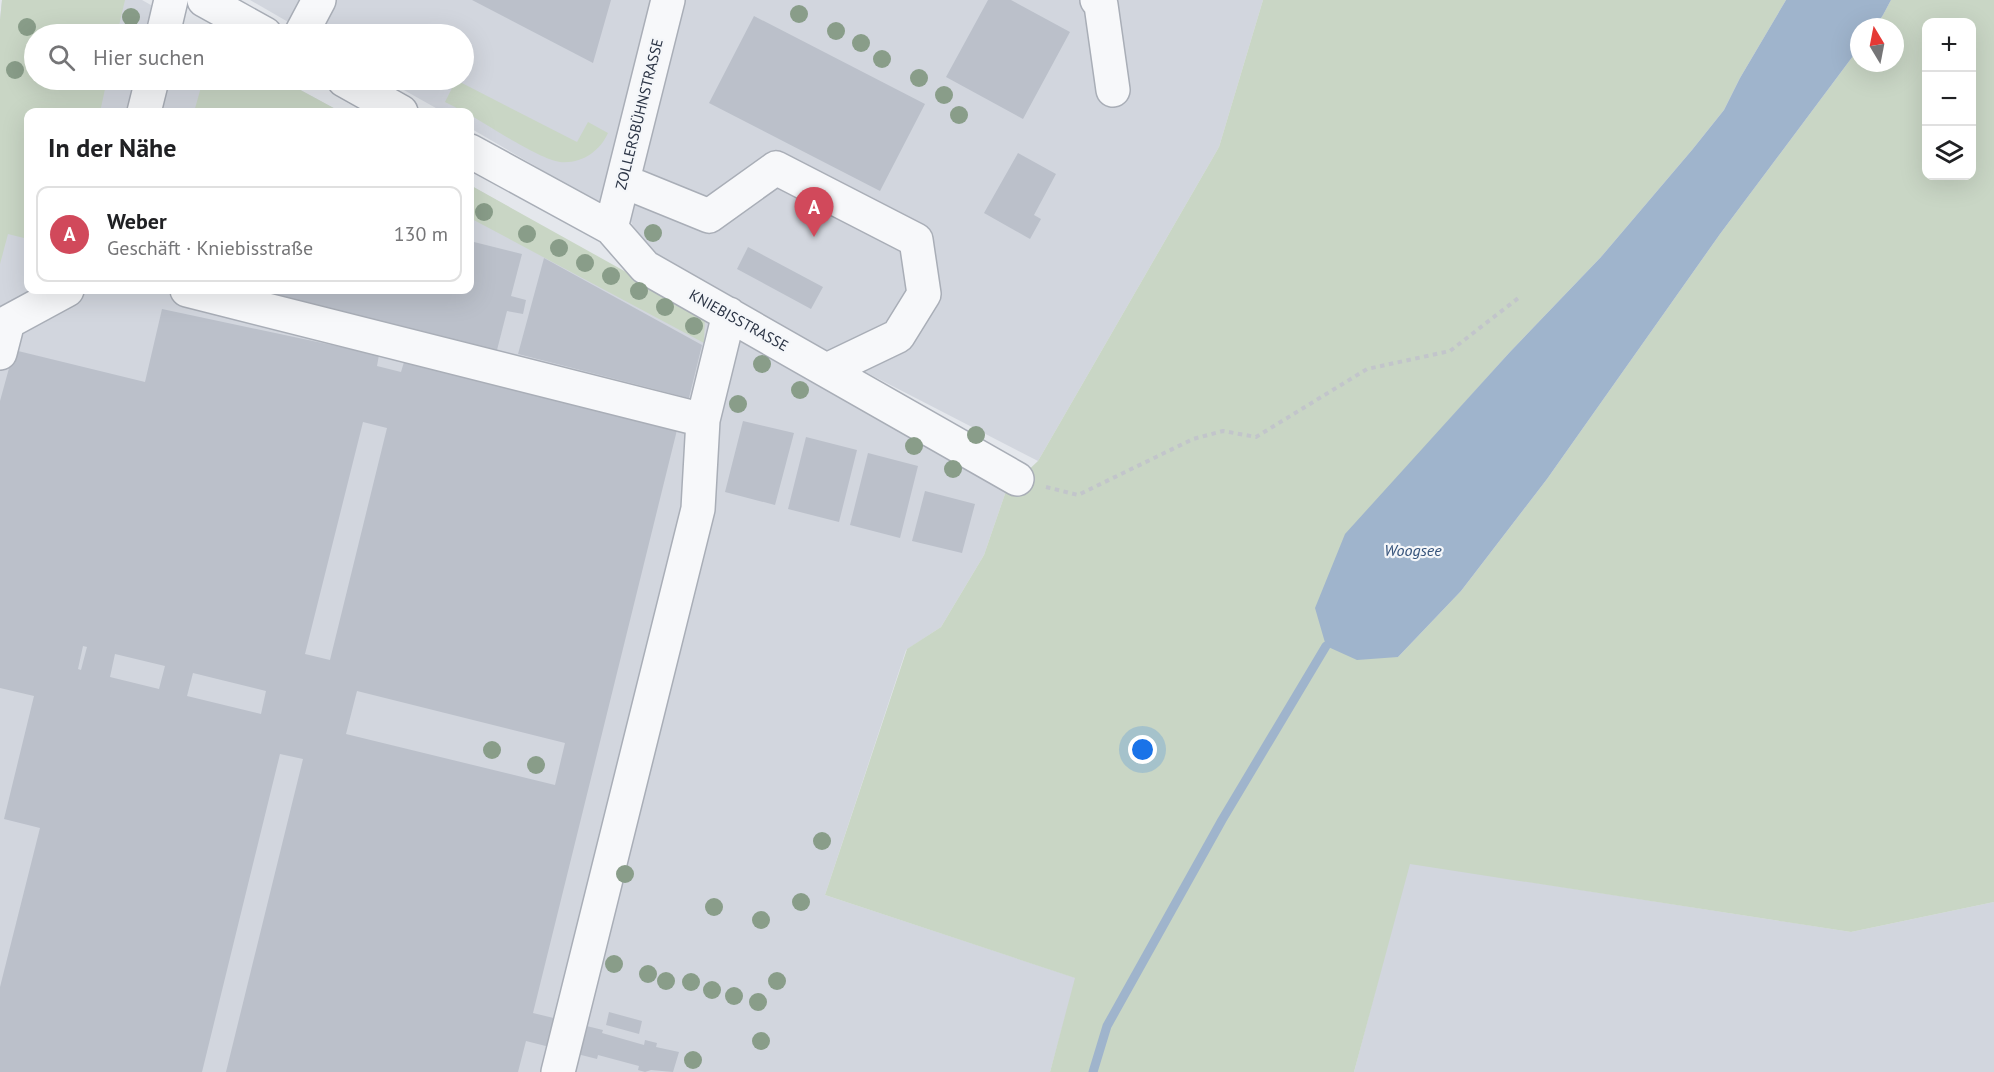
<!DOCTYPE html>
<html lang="de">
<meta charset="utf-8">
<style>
body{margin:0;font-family:"PT Sans",sans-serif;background:#f2f2f2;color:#202124}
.controls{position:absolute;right:18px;top:18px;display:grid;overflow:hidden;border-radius:12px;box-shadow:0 6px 24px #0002}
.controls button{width:54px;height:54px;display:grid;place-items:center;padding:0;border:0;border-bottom:2px solid #e0e0e0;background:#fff;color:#202124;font:30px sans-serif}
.compass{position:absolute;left:1850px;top:18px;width:54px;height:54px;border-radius:50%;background:#fff;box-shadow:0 6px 24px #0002;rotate:350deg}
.you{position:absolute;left:1143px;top:750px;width:21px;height:21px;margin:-15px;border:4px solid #fff;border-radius:50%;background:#1a73e8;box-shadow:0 0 0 9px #1a73e833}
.badge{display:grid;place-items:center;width:39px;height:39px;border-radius:50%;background:#d1495b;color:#fff;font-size:20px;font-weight:700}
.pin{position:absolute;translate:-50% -50px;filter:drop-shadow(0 2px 3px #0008)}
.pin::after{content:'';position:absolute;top:32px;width:21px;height:18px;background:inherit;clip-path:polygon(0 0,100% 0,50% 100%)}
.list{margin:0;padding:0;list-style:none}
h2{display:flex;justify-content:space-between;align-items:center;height:78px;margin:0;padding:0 24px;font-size:26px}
h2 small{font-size:20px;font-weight:400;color:#757577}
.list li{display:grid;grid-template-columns:39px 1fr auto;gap:18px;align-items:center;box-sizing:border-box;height:96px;margin:0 12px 12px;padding:0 12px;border:2px solid #e0e0e0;border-radius:12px}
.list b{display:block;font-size:22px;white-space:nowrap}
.list p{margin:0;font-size:20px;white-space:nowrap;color:#757577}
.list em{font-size:20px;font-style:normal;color:#757577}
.icon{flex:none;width:33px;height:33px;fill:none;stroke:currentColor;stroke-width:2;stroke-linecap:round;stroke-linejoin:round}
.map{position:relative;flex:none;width:1994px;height:1072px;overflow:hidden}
.search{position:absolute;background:#fff;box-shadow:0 6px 24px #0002;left:24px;top:24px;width:450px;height:66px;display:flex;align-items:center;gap:15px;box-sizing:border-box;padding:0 21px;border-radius:33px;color:#757577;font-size:22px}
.panel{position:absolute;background:#fff;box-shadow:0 6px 24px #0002;left:24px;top:108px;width:450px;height:186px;border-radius:12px}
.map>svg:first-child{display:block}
.built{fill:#d2d6de}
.green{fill:#c9d6c5;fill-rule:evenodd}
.water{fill:#9fb4cc}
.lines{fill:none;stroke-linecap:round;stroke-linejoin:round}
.stream{stroke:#9fb4cc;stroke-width:9}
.building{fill:#bbc0ca;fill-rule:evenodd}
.minor-casing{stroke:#a9aeb7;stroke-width:36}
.path{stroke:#c2c5cb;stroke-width:4;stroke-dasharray:4.5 4.5;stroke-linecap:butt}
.minor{stroke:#f7f8fa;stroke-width:33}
.tree{fill:#899d89}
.labels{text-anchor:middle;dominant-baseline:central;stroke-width:4.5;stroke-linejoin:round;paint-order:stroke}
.street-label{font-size:15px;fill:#2b3445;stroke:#f4f6f9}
.water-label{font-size:16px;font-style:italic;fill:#34527a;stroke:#f4f6f9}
</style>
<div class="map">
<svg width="1994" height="1072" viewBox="0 0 1994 1072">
<rect width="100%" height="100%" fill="#e4e7ec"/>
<path class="built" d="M 2,0 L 142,0 L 202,34 L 34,34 L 34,80 L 282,80 L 341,112 L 28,112 L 28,290 L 470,290 L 470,185 L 1006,491 L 984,555 L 941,627 L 906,650 L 825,895 L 1076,978 L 1050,1072 L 0,1072 L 0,20 Z
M 250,0 L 1263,0 L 1219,147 L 1038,461 L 654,263 L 631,222 L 470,128 L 470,112 L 443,112 L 386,80 L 464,80 L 464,34 L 309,34 Z
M 1409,863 L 1851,932 L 1994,902 L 1994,1072 L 1354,1072 Z"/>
<path class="green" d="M 2,0 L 125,0 L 117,34 L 34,34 L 34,80 L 107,80 L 100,112 L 28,112 L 28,239 L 8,234 L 0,264 L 0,20 Z
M 1263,0 L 1786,0 L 1740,78 L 1724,110 L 1692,150 L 1601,257 L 1509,353 L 1441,429 L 1398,657 L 1461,591 L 1547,479 L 1720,234 L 1859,48 L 1859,63 L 1895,63 L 1895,27 L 1875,27 L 1883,15 L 1891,0 L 1994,0 L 1994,902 L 1851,932 L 1410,864 L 1354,1072 L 1050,1072 L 1075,978 L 825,895 L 907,649 L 941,627 L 984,555 L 1006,491 L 1038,461 L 1219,147 ZM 1926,22 L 1972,22 L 1972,176 L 1926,176 Z
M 203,80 L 282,80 L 341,112 L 194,112 Z
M 456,80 L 577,142 L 588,122 L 608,133 C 600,151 582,164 560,162 C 541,160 489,126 470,115 L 470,112 L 465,112 L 445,102 Z
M 470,185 L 705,316 L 704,343 L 470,218 Z"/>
<path class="water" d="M 1786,0 L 1891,0 L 1883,15 L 1875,27 L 1859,27 L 1859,48 L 1720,234 L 1547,479 L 1461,591 L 1398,657 L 1357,660 L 1326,646 L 1315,608 L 1345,534 L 1509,353 L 1601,257 L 1692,150 L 1724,110 L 1740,78 Z"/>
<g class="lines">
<path class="stream" d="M 1093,1072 L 1107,1026 L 1222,820 L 1326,646"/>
</g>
<path class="building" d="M 472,0 L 611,0 L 593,63 Z
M 988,0 L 1011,0 L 1070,32 L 1023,119 L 946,77 Z
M 754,16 L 925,104 L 880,191 L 709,103 Z
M 1018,153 L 1056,174 L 1034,215 L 1041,219 L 1030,239 L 984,213 Z
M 470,241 L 522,254 L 511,296 L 526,300 L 523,314 L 507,311 L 497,350 L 258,290 L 470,290 Z
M 748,247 L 823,287 L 811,309 L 737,269 Z
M 544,258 L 702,345 L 689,398 L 518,354 Z
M 162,309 L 379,355 L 377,366 L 401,372 L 404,362 L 677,430 L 533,1013 L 603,1030 L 602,1033 L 644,1045 L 645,1040 L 657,1043 L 656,1047 L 679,1052 L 673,1072 L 651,1070 L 645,1072 L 638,1070 L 639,1066 L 598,1055 L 597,1059 L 526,1041 L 518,1072 L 226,1072 L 303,759 L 280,754 L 202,1072 L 0,1072 L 0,987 L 40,828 L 4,819 L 34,696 L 0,688 L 0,401 L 14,350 L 145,382 ZM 363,422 L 387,428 L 330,660 L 305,654 ZM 83,646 L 87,647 L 81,670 L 78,669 ZM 115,654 L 165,666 L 159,689 L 110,677 ZM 193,673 L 266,691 L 261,714 L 187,696 ZM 357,691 L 565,743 L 555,785 L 346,734 Z
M 743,421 L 794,433 L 775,505 L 725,492 Z
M 806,437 L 857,450 L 839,522 L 788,509 Z
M 868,453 L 918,466 L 900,538 L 850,525 Z
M 925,491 L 975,504 L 962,553 L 912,541 Z
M 609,1012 L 642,1021 L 639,1034 L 606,1025 Z"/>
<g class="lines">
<g class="minor-casing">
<path id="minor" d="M 204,0 L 265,34
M 1097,0 L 1101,5 L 1113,90
M 163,34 L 171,0
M 301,34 L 319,0
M 344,80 L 401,112
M 144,112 L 152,80
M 470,151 L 611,228 L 645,267 L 1017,479
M 623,181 L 709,216 L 776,168 L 916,240 L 924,294 L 898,336 L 827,370
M 611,228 L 668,0
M 187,290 L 703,420
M 0,353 L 8,322 L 67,290
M 558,1072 L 698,509 L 703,420 L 729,314"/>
</g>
<path class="path" d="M 1046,487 L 1078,495 L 1193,439 L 1223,431 L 1256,437 L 1367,369 L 1450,351 L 1521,296"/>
<use href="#minor" class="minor"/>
</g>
<g class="tree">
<circle cx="799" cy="14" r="9"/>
<circle cx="131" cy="17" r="9"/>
<circle cx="27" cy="27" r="9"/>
<circle cx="836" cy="31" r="9"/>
<circle cx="861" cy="43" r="9"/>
<circle cx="882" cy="59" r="9"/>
<circle cx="15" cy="70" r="9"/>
<circle cx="919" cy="78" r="9"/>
<circle cx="944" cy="95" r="9"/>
<circle cx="959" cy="115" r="9"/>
<circle cx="484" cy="212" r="9"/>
<circle cx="653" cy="233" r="9"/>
<circle cx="527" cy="234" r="9"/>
<circle cx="559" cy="248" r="9"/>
<circle cx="585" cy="263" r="9"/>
<circle cx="611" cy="276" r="9"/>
<circle cx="639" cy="291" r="9"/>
<circle cx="665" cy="307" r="9"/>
<circle cx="694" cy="326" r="9"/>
<circle cx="762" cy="364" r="9"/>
<circle cx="800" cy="390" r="9"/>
<circle cx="738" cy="404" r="9"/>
<circle cx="976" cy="435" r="9"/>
<circle cx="914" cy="446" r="9"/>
<circle cx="953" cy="469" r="9"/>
<circle cx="492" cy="750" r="9"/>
<circle cx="536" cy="765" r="9"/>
<circle cx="822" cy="841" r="9"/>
<circle cx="625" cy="874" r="9"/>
<circle cx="801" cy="902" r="9"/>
<circle cx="714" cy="907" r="9"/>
<circle cx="761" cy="920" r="9"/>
<circle cx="614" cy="964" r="9"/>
<circle cx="648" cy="974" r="9"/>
<circle cx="666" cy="981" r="9"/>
<circle cx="777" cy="981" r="9"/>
<circle cx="691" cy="982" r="9"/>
<circle cx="712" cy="990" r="9"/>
<circle cx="734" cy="996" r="9"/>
<circle cx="758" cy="1002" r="9"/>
<circle cx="761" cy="1041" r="9"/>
<circle cx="693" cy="1060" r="9"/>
</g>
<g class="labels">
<g class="street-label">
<text transform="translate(639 114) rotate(-76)">ZOLLERSBÜHNSTRASSE</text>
<text transform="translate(739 320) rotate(29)">KNIEBISSTRASSE</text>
</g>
<g class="water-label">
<text x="1413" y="550">Woogsee</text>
</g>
</g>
</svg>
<div class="controls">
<button>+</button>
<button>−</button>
<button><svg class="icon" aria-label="layers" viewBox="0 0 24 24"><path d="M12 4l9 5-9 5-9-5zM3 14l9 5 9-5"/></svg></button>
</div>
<svg class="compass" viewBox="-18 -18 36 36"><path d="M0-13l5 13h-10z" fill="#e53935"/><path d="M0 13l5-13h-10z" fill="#757577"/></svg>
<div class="you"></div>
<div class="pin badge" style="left:814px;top:237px">A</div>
<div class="search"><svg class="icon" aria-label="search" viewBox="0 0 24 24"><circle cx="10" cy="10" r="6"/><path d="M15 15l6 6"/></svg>Hier suchen</div>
<section class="panel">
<h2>In der Nähe<small></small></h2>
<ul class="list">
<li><span class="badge">A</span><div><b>Weber</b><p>Geschäft · Kniebisstraße</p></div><em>130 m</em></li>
</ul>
</section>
</div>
